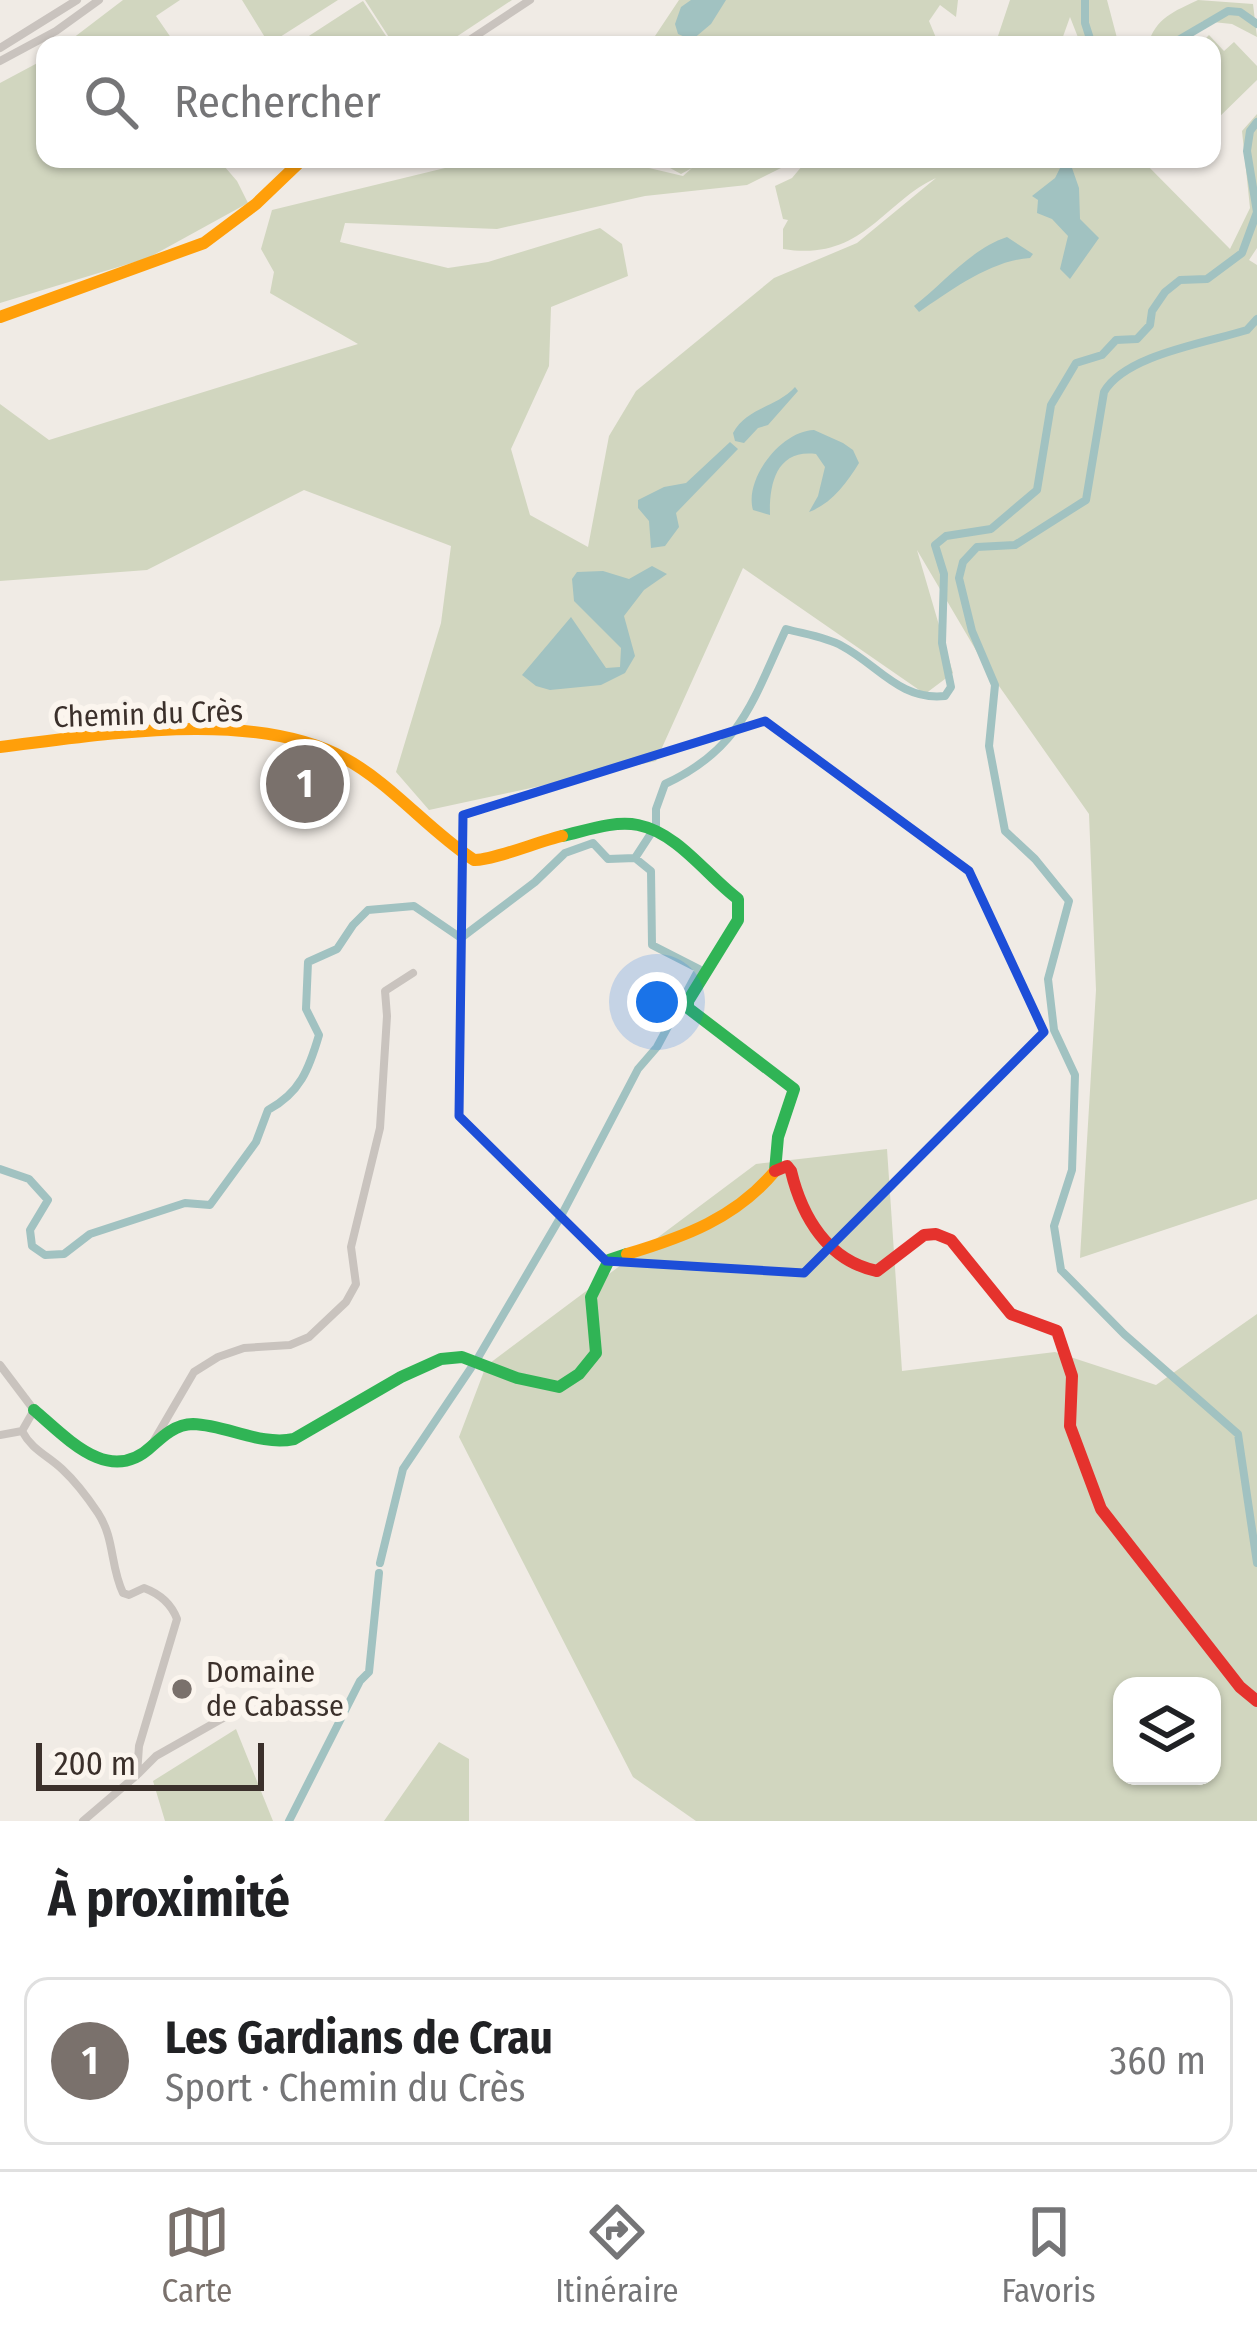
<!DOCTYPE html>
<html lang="fr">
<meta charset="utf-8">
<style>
body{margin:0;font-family:"Fira Sans Condensed",sans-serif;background:#f6f6f6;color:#202124}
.controls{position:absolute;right:36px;bottom:36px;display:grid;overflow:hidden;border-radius:24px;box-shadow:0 3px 9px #0004}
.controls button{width:108px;height:108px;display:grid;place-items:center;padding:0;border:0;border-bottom:3px solid #e0e0e0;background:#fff;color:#202124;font:60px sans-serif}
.scale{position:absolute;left:36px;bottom:30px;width:228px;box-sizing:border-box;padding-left:12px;border:6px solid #3b302b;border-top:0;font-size:33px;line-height:42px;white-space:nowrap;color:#3b302b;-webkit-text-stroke:9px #fbf5ee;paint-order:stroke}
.you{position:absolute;left:657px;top:1002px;width:42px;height:42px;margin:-30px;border:9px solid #fff;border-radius:50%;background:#1a73e8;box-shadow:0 0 0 18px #1a73e833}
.badge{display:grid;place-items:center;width:78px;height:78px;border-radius:50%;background:#7a716c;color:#fff;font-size:39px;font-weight:700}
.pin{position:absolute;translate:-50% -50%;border:6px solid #fff;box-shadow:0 3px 12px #0006}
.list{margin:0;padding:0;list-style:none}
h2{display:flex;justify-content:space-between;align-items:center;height:156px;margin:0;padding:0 48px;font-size:51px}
h2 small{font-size:39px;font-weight:400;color:#757577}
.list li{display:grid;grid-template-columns:78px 1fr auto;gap:36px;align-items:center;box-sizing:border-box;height:168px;margin:0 24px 24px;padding:0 24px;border:3px solid #e0e0e0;border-radius:24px}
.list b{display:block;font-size:45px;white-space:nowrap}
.list p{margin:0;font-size:39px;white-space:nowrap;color:#757577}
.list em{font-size:39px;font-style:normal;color:#757577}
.icon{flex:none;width:66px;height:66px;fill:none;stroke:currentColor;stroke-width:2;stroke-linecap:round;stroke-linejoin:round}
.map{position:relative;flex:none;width:1257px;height:1821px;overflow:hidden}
.search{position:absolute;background:#fff;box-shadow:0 3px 9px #0004;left:36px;right:36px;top:36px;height:132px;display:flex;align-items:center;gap:30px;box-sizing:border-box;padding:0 42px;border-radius:24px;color:#757577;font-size:45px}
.sheet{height:348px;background:#fff}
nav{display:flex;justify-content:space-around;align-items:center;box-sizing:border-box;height:168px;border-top:3px solid #e0e0e0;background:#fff;font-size:33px;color:#757577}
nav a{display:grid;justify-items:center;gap:6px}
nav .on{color:#7a716c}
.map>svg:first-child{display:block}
.green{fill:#d1d6bf;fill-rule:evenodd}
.water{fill:#a1c2c1}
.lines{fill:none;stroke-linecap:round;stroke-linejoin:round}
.canal{stroke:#a1c2c1;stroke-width:8}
.street{stroke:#c9c3be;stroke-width:8}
.fast{stroke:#30b455;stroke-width:12}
.slow{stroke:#ff9f0a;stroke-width:12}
.jam{stroke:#e5322d;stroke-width:12}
.marked{fill:none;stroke:#1d4ed8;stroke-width:9;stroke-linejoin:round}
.poi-dot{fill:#7a716c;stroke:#fbf5ee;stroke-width:4.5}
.labels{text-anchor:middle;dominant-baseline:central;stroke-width:12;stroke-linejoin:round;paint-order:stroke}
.street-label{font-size:30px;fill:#3b302b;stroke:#fbf5ee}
.poi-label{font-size:30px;fill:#3b302b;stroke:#fbf5ee;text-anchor:start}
</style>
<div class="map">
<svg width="1257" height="1821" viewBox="0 0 1257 1821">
<rect width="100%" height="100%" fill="#f0ebe5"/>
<path class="green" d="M 123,0 L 180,0 L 156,16 L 176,45 L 64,45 Z
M 242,0 L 338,0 L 269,44 Z
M 365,0 L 512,0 L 444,45 L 394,45 Z
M 679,0 L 958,0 L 956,17 L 940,5 L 929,21 L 939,45 L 649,45 Z
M 1010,0 L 1107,0 L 1117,38 L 1123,45 L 1081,45 L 1070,17 L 1060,45 L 995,45 Z
M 1198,0 L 1253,4 L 1257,37 L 1232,24 L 1203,21 L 1168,45 L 1148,45 C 1155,18 1175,11 1198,0 Z
M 363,1 L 392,45 L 295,45 L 355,6 Z
M 1209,35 L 1224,51 L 1234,42 L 1257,66 L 1257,80 L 1212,124 L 1212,45 L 1199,45 Z
M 45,59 L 45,159 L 218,159 L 237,181 L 248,203 L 148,258 L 0,303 L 0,83 Z
M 1257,114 L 1257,248 L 1249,260 L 1257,265 L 1257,1199 L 1080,1258 L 1096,990 L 1089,814 L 987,669 L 917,550 L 953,673 L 925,694 L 743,568 L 656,761 L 429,810 L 396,772 L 441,623 L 451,546 L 304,490 L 147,570 L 0,581 L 0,404 L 49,440 L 358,344 L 270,293 L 274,272 L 261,249 L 272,210 L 482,159 L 611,159 L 683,176 L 692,168 L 681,174 L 670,168 L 669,159 L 799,159 L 747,185 L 645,196 L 497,229 L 345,223 L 340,242 L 448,268 L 488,262 L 600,228 L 622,244 L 628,276 L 551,307 L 549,366 L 511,449 L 530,515 L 588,547 L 609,436 L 636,391 L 774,278 L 857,243 L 936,178 C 882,203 862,262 783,249 L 783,229 L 788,220 L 783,219 L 775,186 L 792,178 L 808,159 L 1141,159 L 1230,249 L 1250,208 L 1242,131 Z
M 887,1149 L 902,1371 L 1055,1352 L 1156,1385 L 1257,1314 L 1257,1821 L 696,1821 L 633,1777 L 459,1437 L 486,1366 L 756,1164 ZM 1122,1686 L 1212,1686 L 1212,1776 L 1122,1776 Z
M 236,1729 L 273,1821 L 165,1821 L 153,1781 Z
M 439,1742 L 469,1759 L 469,1821 L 384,1821 Z"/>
<path class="water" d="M 691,0 L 726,0 L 711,24 L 692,40 L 678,34 L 675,24 L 681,7 Z
M 1071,165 L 1079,188 L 1080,219 L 1099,238 L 1070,279 L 1060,269 L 1068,236 L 1052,219 L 1037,213 L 1038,200 L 1032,196 L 1055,178 L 1061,166 Z
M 1007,237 L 1033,254 L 1030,258 C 992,260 951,290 919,312 L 914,306 C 945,282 971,249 1007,237 Z
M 795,387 L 798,391 L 768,425 L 758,428 L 744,443 L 735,441 L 733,433 C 747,407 776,408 795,387 Z
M 814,430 L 843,443 L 853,450 L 859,463 C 847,483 831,504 809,512 L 818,496 L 825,467 L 816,454 C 777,449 769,483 770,515 L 753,510 C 744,479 781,431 814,430 Z
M 730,442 L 738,449 L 676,513 L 679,527 L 665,546 L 651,548 L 649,521 L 638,508 L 638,500 L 664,487 L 686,483 Z
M 652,566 L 667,574 L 644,590 L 624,616 L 635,656 L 625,673 L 601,685 L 550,690 L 536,686 L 522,675 L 571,617 L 606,668 L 620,667 L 621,648 L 574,601 L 572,579 L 577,572 L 603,571 L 629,579 Z"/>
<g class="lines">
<path class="canal" d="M 1085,0 L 1085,23 L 1092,45
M 1170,45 L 1228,11 L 1240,12 L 1257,24
M 1257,319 L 1247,330 C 1206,343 1125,355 1104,392 L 1086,500 L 1015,545 L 977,547 L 963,562 L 959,578 L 972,631 L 995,685 L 989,746 L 1005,831 L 1035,859 L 1069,901 L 1048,979 L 1054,1030 L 1075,1075 L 1072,1170 L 1054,1226 L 1061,1270 L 1124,1334 L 1238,1434 L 1257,1563
M 656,825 L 656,809 L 665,784 C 741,749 753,700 786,629 C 804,634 826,637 842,646 C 878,665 900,701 945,696 L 951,687 L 942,643 L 944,574 L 935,545 L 946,536 L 991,529 L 1037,490 L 1051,405 L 1076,363 L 1102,355 L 1116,340 L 1137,339 L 1150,325 L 1152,311 L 1165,292 L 1180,280 L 1207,279 L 1242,253 L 1257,212 L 1247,151 L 1250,131 L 1257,122
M 0,1169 L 29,1179 L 48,1200 L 30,1230 L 32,1246 L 45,1255 L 64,1254 L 90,1234 L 185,1203 L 210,1205 L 256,1142 L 268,1110 C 300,1093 309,1069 319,1035 L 306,1009 L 308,962 L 337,949 L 353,925 L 368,910 L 414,906 L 461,938 L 535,882 L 565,853 L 593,843 L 608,859 L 635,858 L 650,835
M 479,1356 L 560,1218 L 638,1069 L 657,1047 L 699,969 L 652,945 L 651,871 L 635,858
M 380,1563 L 403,1469 L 471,1368
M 289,1821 L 360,1681 L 369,1672 L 379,1573"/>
<path class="street" d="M 462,45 L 530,0
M 0,48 L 77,0
M 0,61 L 56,31 L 99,0
M 0,1365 L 34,1410 L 22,1431
M 22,1431 C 32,1450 47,1455 62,1469 C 76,1482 88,1498 98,1513 C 115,1539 110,1566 123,1593 L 129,1595 L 144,1588 C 160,1594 171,1603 177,1619 L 139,1746 L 137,1775 L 83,1821
M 0,1435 L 22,1431
M 152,1444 L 194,1372 L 218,1357 L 244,1348 L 290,1345 L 309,1337 L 346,1302 L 356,1284 L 351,1247 L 380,1128 L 387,1016 L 385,991 L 413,973
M 138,1774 L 156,1756 L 232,1713"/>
<path class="fast" d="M 562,836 C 585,831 614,820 638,825 C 678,833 707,876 738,899 L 738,920 L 688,1001 L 688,1008 L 794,1089 L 778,1137 L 775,1171
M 34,1410 C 69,1440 110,1486 152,1446 C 163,1436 176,1424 193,1424 C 227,1425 260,1446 294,1439 L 401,1377 L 441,1359 L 462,1357 L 517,1378 L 559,1387 L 579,1374 L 596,1353 L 591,1297 L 609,1260 L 627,1254"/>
<path class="slow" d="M 0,317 L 204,243 L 256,204 L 303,159
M 0,747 C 100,735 253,708 344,758 C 392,784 428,830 474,860 C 491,861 540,841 562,836
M 627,1254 C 684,1237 736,1218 775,1171"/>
<path class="jam" d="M 775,1171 L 787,1166 L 791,1171 C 802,1217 828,1261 877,1271 L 924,1235 L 936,1234 L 951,1240 L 1011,1314 L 1057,1331 L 1072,1376 L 1070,1426 L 1101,1509 L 1240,1687 L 1257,1701"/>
</g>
<path class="marked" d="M 765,721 L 969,871 L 1044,1032 L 804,1273 L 606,1261 L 459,1116 L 463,815 Z"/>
<circle class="poi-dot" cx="182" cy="1689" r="12"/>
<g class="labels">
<g class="street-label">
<text transform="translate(148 714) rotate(-2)">Chemin du Crès</text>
</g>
<g class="poi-label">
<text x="206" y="1672">Domaine<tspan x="206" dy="34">de Cabasse</tspan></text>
</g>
</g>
</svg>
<div class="controls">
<button><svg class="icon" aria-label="layers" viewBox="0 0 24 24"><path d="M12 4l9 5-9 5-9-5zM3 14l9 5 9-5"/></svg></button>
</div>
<div class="scale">200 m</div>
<div class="you"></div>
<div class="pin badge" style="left:305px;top:784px">1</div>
<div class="search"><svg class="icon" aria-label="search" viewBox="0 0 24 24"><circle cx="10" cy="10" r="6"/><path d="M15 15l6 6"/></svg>Rechercher</div>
</div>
<section class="sheet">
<h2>À proximité<small></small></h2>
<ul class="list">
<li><span class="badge">1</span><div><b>Les Gardians de Crau</b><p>Sport · Chemin du Crès</p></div><em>360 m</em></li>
</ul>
</section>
<nav>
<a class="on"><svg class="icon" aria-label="map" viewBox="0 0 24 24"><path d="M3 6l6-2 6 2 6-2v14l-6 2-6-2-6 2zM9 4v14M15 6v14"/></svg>Carte</a>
<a><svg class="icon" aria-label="directions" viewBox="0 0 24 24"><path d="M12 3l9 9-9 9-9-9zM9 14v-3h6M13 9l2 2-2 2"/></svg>Itinéraire</a>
<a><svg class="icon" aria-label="saved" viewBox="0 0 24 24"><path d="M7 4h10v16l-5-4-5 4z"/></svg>Favoris</a>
</nav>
